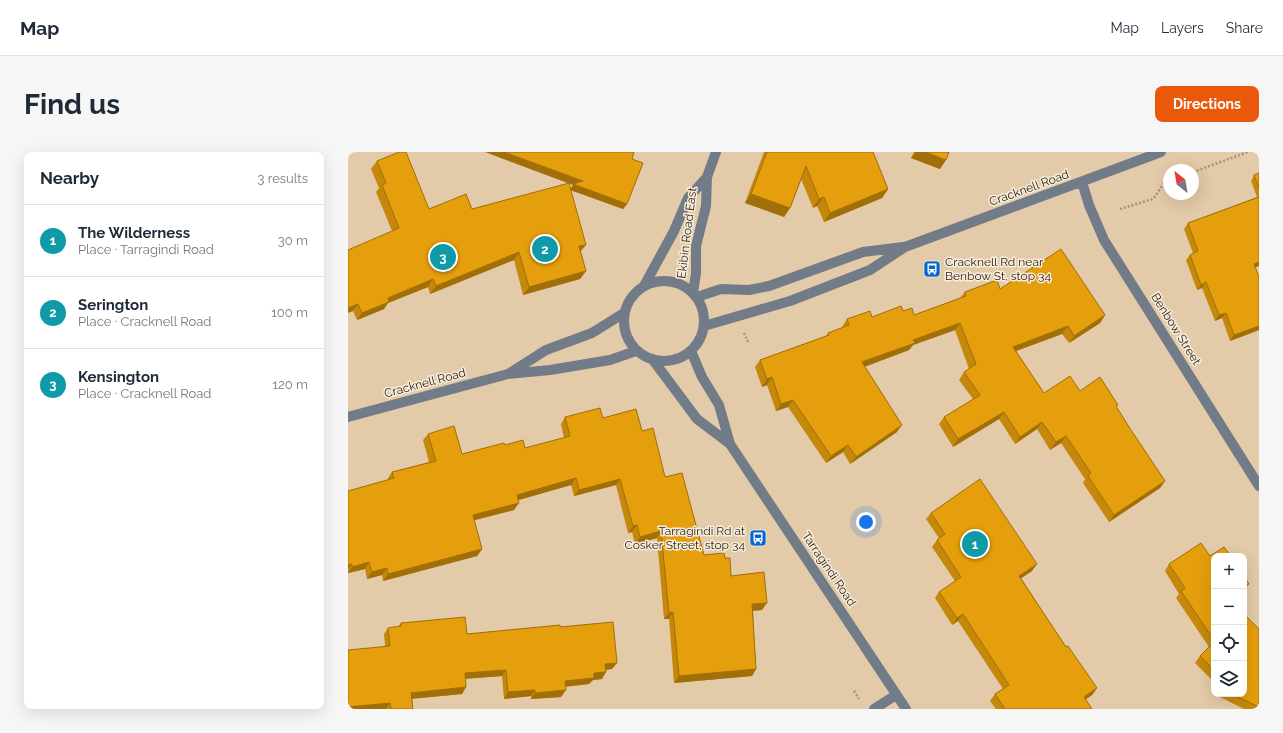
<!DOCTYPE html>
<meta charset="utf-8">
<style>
body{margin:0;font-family:Raleway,sans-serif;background:#f6f6f7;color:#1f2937}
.controls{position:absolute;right:12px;bottom:12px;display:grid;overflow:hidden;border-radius:8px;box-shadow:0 4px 16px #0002}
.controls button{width:36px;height:36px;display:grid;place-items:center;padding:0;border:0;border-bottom:1px solid #e0e1e3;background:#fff;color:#1f2937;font:20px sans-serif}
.compass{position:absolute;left:815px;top:12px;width:36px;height:36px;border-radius:50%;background:#fff;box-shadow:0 4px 16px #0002;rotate:329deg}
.you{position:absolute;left:518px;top:370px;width:14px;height:14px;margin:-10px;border:3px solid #fff;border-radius:50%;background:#1a73e8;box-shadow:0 0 0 6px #1a73e833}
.badge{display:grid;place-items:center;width:26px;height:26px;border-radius:50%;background:#ea580c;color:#fff;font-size:13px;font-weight:700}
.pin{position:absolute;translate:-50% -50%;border:2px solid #fff;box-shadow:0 1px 4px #0006}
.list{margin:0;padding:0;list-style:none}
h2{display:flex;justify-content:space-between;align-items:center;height:52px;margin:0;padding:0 16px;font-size:17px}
h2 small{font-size:13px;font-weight:400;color:#747a83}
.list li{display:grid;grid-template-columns:26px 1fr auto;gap:12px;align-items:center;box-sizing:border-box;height:72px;padding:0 16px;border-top:1px solid #e0e1e3}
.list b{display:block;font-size:15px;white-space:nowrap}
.list p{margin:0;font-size:13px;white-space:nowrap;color:#747a83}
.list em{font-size:13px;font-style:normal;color:#747a83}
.icon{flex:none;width:22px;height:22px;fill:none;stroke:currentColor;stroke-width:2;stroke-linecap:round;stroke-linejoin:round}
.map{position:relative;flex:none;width:911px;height:557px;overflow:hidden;border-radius:8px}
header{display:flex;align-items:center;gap:24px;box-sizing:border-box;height:56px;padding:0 20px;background:#fff;border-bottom:1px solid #e0e1e3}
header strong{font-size:19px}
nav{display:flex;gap:22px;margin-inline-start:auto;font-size:14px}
.intro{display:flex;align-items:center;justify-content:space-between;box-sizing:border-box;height:96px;padding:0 24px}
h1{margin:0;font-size:28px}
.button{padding:10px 18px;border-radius:8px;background:#ea580c;color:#fff;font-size:14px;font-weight:700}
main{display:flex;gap:24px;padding:0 24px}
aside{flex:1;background:#fff;border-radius:8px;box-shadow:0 4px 16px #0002}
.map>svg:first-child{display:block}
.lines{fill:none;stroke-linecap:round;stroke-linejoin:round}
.path{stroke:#a79378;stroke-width:2.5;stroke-dasharray:2 2;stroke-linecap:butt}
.minor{stroke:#727c89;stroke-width:10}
.wall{fill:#c5880a}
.shaded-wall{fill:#a06f08}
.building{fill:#e59e0c;stroke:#a06f08}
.labels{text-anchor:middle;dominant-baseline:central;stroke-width:3;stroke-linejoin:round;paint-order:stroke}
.street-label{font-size:12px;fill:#271e11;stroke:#f9eddb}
.poi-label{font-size:12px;fill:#271e11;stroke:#f9eddb;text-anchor:start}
</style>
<header>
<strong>Map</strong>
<nav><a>Map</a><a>Layers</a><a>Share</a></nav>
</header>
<div class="intro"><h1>Find us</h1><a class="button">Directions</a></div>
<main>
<aside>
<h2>Nearby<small>3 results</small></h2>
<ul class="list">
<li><span class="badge" style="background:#0f9aa8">1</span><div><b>The Wilderness</b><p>Place · Tarragindi Road</p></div><em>30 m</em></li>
<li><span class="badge" style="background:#0f9aa8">2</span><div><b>Serington</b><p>Place · Cracknell Road</p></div><em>100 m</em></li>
<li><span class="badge" style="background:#0f9aa8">3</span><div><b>Kensington</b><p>Place · Cracknell Road</p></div><em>120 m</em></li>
</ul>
</aside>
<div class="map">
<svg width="911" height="557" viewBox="0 0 911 557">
<rect width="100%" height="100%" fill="#e3caa8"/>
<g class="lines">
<path class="path" d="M 845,20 L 900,0
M 772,57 L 805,47 L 817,30 L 821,29
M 396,181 L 400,190
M 506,539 L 511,547"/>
<path class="minor" d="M 734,30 L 741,53 L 756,88 L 911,334
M276 169a40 40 0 1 1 80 0a40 40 0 1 1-80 0Z
M 296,134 L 326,79 L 340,46 L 359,25
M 345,141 L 348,121 L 348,94 L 358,54 L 359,25 L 368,0
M 349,145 L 373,137 L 401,138 L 421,134 L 515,100 L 555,95
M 356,174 L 442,149 L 522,118 L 557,95 L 813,0
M 343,199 L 354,225 L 371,253 L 382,292 L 558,557
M 305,208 L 349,267 L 382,292
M 162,221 L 198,198 L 244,181 L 276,161
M 0,265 L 160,222 L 202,218 L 262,208 L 288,199
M 526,557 L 548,543"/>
</g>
<path class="wall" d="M 416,0 L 525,0 L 540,37 L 534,46 L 476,70 L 469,54 L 465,56 L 453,27 L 442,56 L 436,65 L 397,51 Z
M 566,0 L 601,0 L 592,17 L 563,6 Z
M 284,7 L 279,52 L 275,57 L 223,38 L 232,100 L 238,119 L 232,127 L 175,143 L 166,108 L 82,142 L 80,135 L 40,151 L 36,157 L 9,168 L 5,159 L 44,79 L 28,40 L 31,36 L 23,17 L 29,9 L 81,57 L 124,57 L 222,37 L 225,33 Z
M 911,21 L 911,114 L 907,115 L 911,125 L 911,178 L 882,189 L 874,166 L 867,169 L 854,136 L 849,138 L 838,108 L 842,103 L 845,101 L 836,77 L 840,71 L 909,45 L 903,29 L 906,23 Z
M 652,137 L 757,163 L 752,171 L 721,191 L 714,182 L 668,199 L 696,241 L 732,239 L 768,255 L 781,275 L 817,329 L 812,336 L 761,370 L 735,331 L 737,327 L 713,291 L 702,298 L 689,277 L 667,292 L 651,267 L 605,295 L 591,272 L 596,265 L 625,247 L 611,228 L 616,220 L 621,217 L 607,178 L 565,193 L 561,198 L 516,215 L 549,280 L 502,312 L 495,300 L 478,311 L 440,255 L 428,259 L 419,233 L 414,235 L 407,215 L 412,208 L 478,184 L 480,181 L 495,176 L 494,175 L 499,167 L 524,165 L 555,159 L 566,163 L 612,146 L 617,140 Z
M 217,265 L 255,266 L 294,279 L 356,403 L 377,406 L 383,424 L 414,458 L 405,459 L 408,517 L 404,524 L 326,531 L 321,467 L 316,467 L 309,386 L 287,392 L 284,380 L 280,381 L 268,333 L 226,344 L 223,333 L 170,348 L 166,358 L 126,368 L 134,397 L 129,404 L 35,429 L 34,423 L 19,427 L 17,417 L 0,421 L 0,339 L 40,328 L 40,326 L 44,320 L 81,310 L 75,288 L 80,282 L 114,302 L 157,293 L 177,296 L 216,286 L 213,272 Z
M 583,361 L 684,419 L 673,426 L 718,495 L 749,536 L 744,543 L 738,547 L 744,557 L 648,557 L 642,549 L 647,542 L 655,537 L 610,469 L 604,473 L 587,446 L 591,440 L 607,429 L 584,395 L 589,388 L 591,386 L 578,367 Z
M 862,404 L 866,404 L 866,530 L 847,511 L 852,504 L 861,495 L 828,446 L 831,442 L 817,419 L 821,412 Z
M 53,471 L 119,482 L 212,475 L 264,517 L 258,518 L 254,527 L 245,528 L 241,532 L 217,535 L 213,545 L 183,547 L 183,544 L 156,547 L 154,524 L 117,527 L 118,535 L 114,542 L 64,547 L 65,557 L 0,557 L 37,494 L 36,482 L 40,476 L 50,475 Z
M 911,477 L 911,557 L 896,557 L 870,544 L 872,542 L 896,542 Z"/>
<path class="shaded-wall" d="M 137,0 L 156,0 L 235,29 L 279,52 L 275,57 L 222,38 L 225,33 Z
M 568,0 L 577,0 L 598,8 L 592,17 L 563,6 Z
M 540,37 L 534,46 L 476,70 L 482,61 Z
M 403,42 L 442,56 L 436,65 L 397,51 Z
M 476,45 L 469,54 L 465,56 L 471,47 Z
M 238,93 L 232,100 L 231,94 Z
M 171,100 L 166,108 L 82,142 L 88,134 Z
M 911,110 L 911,114 L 902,117 L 906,112 Z
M 238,119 L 232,127 L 175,143 L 181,135 Z
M 85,127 L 80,135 L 40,151 L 36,157 L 9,168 L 14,161 L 40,146 Z
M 858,130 L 854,136 L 849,138 L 853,133 Z
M 10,152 L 5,159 L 0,161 L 0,156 Z
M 878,161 L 874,166 L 867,169 L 871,163 Z
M 757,163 L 752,171 L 721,191 L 726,184 Z
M 612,171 L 607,178 L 565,193 L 561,198 L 508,218 L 514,210 L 565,188 Z
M 720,174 L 714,182 L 660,202 L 665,195 Z
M 911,174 L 911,178 L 882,189 L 886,183 Z
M 424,225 L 419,233 L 414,235 L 419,227 Z
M 445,248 L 440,255 L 428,259 L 433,252 Z
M 656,260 L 651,267 L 605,295 L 610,287 Z
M 694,270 L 689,277 L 667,292 L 672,285 Z
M 554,273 L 549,280 L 502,312 L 508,305 Z
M 718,284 L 713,291 L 702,298 L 708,290 Z
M 500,293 L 495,300 L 478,311 L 483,304 Z
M 228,326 L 223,333 L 164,350 L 169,343 Z
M 272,327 L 268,333 L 226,344 L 231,338 Z
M 817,329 L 812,336 L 761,370 L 766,363 Z
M 171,351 L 166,358 L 120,370 L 125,363 Z
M 289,373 L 284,380 L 280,381 L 285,374 Z
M 313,379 L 309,386 L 287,392 L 292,385 Z
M 134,397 L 129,404 L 35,429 L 40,422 Z
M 21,410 L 17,417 L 0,421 L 4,415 Z
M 4,412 L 0,417 L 0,413 Z
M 689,412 L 684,419 L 666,431 L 671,424 Z
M 39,416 L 34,423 L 19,427 L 24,420 Z
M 901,432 L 896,439 L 896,435 Z
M 419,451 L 414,458 L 400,459 L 404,452 Z
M 325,460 L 321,467 L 316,467 L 321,461 Z
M 615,462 L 610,469 L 604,473 L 609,466 Z
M 269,511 L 264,517 L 253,518 L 257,512 Z
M 408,517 L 404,524 L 326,531 L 331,524 Z
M 158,518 L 154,524 L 112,527 L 117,521 Z
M 258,520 L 254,527 L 245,528 L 241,532 L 212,535 L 217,529 L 246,521 Z
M 118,535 L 114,542 L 59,547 L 63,541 Z
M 749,536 L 744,543 L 731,552 L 736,545 Z
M 187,538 L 183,544 L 156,547 L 160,540 Z
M 218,538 L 213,545 L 183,547 L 187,541 Z
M 42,551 L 38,557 L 0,557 L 0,555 Z"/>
<path class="building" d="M 51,0 L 58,0 L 81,57 L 118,42 L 124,57 L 221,31 L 238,93 L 231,94 L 238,119 L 181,135 L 171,100 L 88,134 L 85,127 L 40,146 L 41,150 L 14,161 L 10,152 L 0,156 L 0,98 L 51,76 L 34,33 L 38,31 L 29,9 Z
M 156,0 L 286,0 L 284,7 L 295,11 L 279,52 L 225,32 L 235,29 Z
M 419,0 L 525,0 L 540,37 L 482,61 L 476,45 L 471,47 L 458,14 L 442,56 L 403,42 Z
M 577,0 L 601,0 L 598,8 Z
M 911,21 L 911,36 L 906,23 Z
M 911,45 L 911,110 L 906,112 L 911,125 L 911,174 L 886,183 L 878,161 L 871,163 L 858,130 L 853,133 L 842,103 L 850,99 L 840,71 Z
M 713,97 L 757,163 L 726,184 L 720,174 L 665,195 L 696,241 L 722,224 L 732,239 L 752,225 L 770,253 L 768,254 L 781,275 L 817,329 L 766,363 L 740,324 L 743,321 L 718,284 L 708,290 L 694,270 L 672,285 L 656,260 L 610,287 L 596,265 L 632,243 L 616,220 L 628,212 L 612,171 L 565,188 L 567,191 L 514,210 L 554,273 L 508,305 L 500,293 L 483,304 L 445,248 L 433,252 L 424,225 L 419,227 L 412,208 L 481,183 L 480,181 L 501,173 L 499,167 L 522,159 L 524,165 L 553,154 L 555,159 L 564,156 L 566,163 L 618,144 L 617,140 L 649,128 L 652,137 Z
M 252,256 L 255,266 L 288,257 L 294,279 L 305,276 L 317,325 L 334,321 L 356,403 L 376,401 L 377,406 L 382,406 L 383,424 L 416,420 L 419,451 L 404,452 L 408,517 L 331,524 L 325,460 L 321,461 L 313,379 L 292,385 L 289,373 L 285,374 L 272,327 L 231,338 L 228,326 L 169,343 L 171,351 L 125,363 L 134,397 L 40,422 L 39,416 L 24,420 L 21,410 L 4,415 L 4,412 L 0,413 L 0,339 L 46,326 L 44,320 L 88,309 L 80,282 L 106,274 L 114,302 L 156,291 L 157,293 L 175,288 L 177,296 L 222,284 L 217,265 Z
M 632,327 L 689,412 L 671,424 L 718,495 L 720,494 L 749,536 L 736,545 L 744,557 L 657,557 L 647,542 L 661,533 L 615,462 L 609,466 L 591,440 L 613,425 L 589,388 L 597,382 L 583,361 Z
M 853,391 L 862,404 L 876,395 L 883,404 L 866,404 L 866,488 L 833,439 L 837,436 L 821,412 Z
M 896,424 L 901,432 L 896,435 Z
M 896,462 L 911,477 L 911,555 L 884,542 L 896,542 Z
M 117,465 L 119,482 L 212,473 L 212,475 L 265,470 L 269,511 L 257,512 L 258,520 L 246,521 L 246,526 L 217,529 L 218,538 L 187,541 L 187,538 L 160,540 L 158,518 L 117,521 L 118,535 L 63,541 L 65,557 L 43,557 L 42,551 L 0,555 L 0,498 L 42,494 L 40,476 L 53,474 L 53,471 Z
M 866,490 L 866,518 L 852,504 Z"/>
<defs>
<g id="bus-square" transform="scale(0.9)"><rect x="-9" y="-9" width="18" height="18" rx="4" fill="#0267cf" stroke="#f9eddb"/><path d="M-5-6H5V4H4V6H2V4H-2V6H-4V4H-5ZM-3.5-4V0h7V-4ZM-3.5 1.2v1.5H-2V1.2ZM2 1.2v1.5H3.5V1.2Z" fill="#fff"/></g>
</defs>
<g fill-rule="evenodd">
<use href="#bus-square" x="584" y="117"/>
<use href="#bus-square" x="410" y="386"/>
</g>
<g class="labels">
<g class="street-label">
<text transform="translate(681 36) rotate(-20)">Cracknell Road</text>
<text transform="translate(339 81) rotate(-83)">Ekibin Road East</text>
<text transform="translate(828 177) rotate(58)">Benbow Street</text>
<text transform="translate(77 231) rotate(-15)">Cracknell Road</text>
<text transform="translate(481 417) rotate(56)">Tarragindi Road</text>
</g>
<g class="poi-label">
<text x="597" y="110">Cracknell Rd near<tspan x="597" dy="14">Benbow St, stop 34</tspan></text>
<text x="397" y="379" text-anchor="end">Tarragindi Rd at<tspan x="397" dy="14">Cosker Street, stop 34</tspan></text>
</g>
</g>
</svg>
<div class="controls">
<button>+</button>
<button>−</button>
<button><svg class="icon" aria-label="locate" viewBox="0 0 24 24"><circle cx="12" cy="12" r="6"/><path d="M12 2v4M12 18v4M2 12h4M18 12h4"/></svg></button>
<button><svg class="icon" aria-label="layers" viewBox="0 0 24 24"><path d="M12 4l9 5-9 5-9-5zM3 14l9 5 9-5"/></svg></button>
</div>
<svg class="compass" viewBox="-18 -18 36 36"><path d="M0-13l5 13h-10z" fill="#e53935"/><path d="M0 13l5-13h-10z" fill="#747a83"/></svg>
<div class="you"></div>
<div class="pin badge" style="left:627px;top:392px;background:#0f9aa8">1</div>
<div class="pin badge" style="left:197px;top:97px;background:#0f9aa8">2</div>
<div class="pin badge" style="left:95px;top:105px;background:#0f9aa8">3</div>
</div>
</main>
